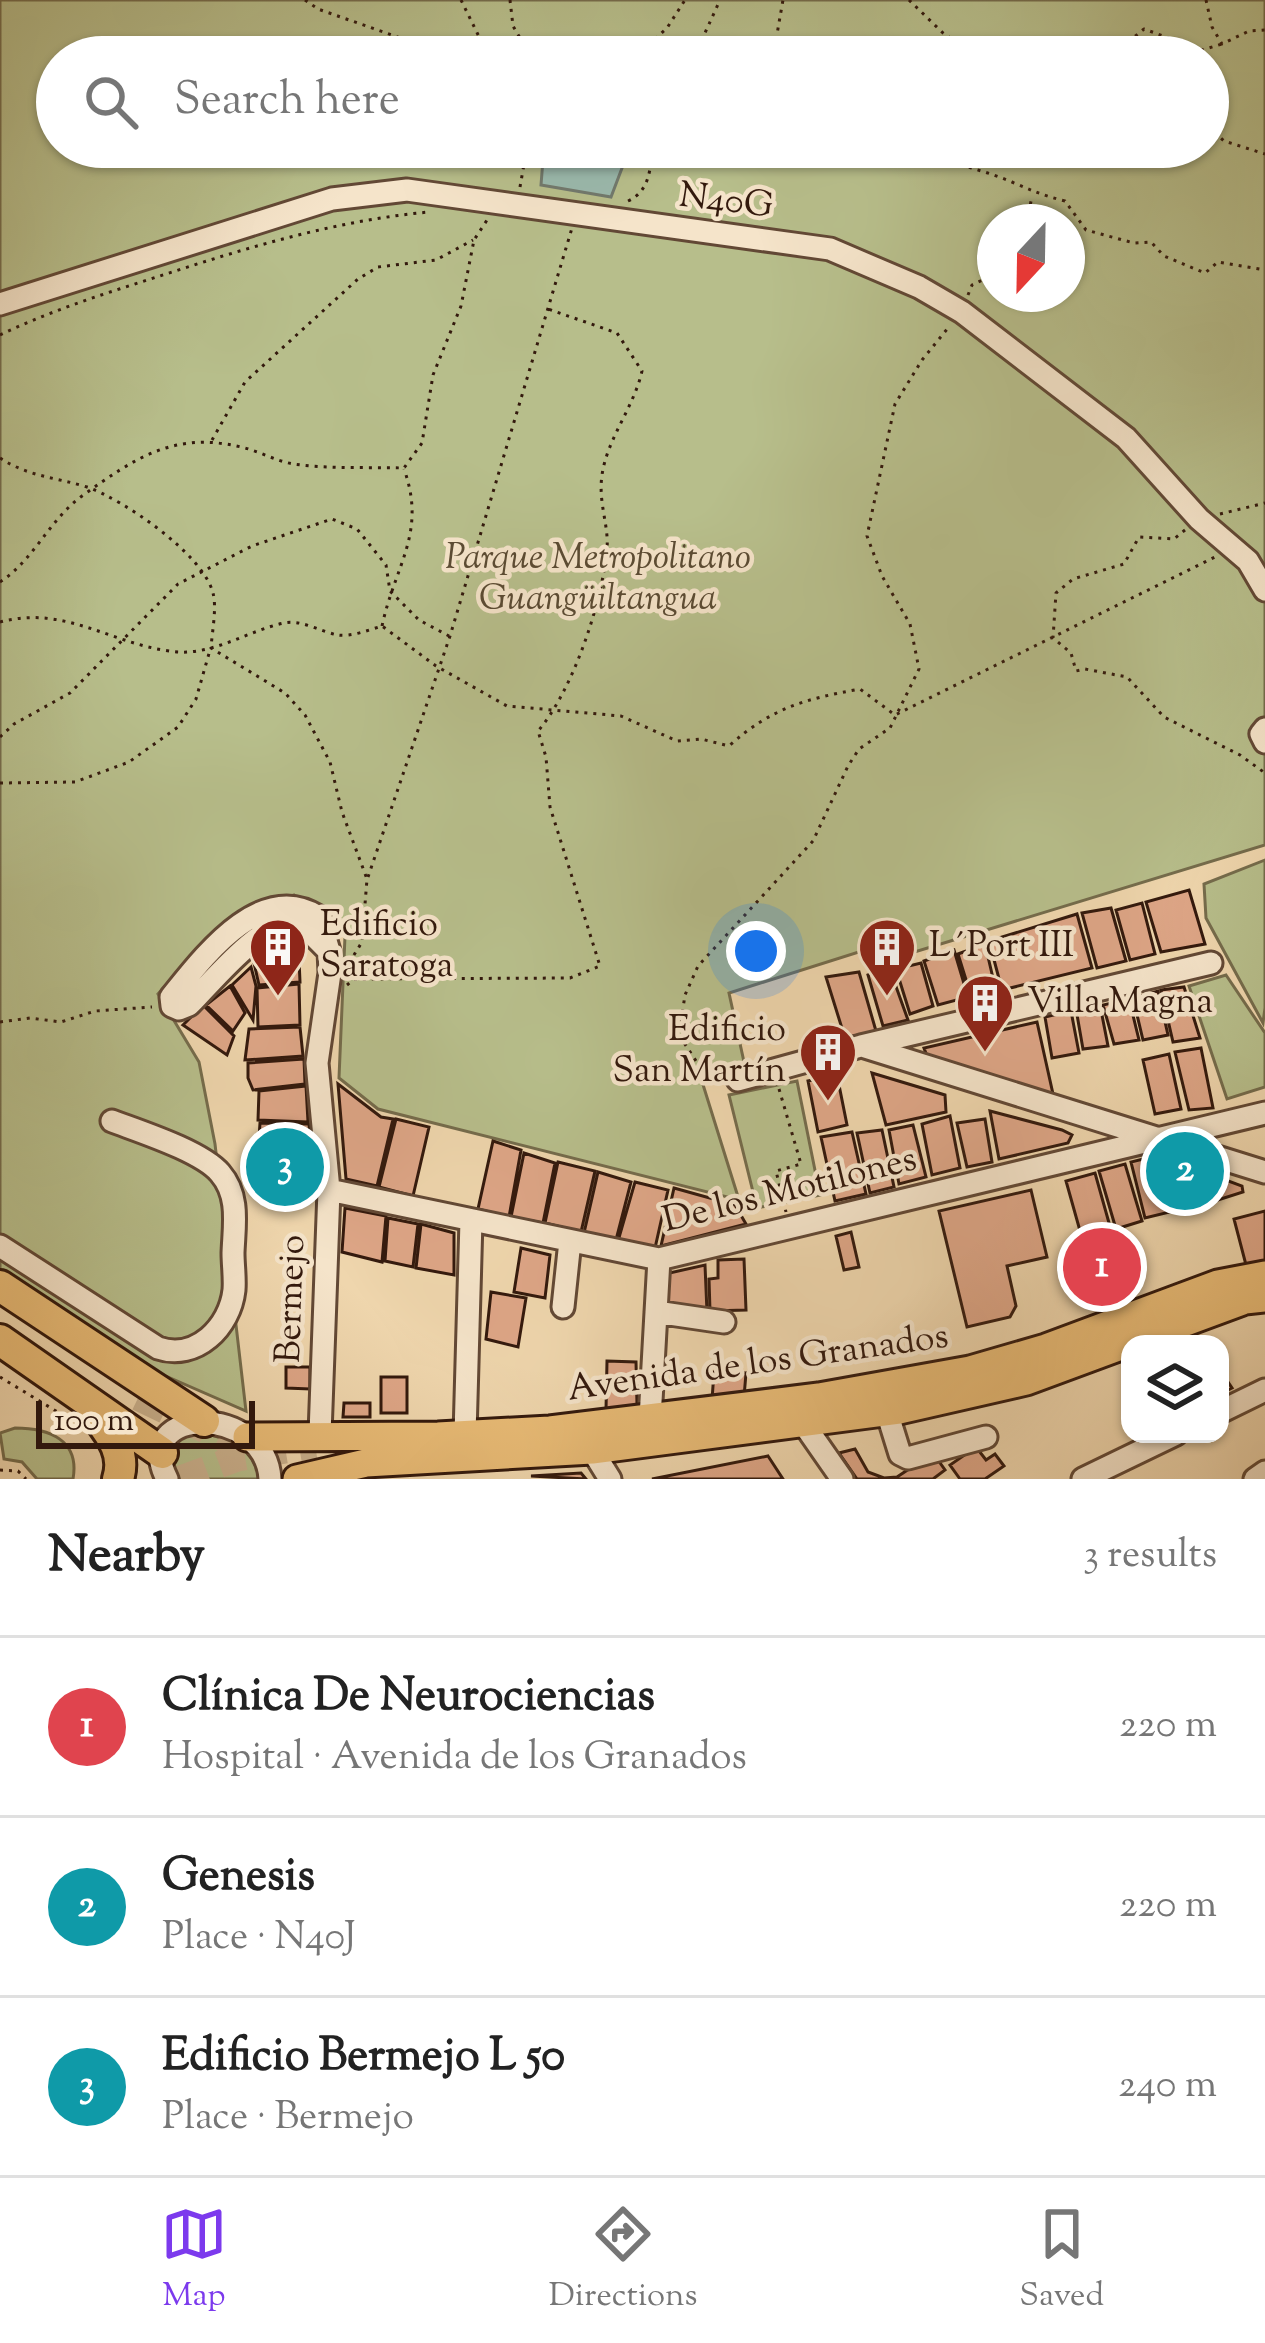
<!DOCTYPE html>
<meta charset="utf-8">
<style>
body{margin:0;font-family:"Sorts Mill Goudy",serif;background:#f2f2f2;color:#222}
.controls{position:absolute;right:36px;bottom:36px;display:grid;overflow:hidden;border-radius:24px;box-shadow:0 3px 9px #0004}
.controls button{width:108px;height:108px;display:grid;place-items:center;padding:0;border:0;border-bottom:3px solid #e0e0e0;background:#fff;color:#222;font:60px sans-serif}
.compass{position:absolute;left:977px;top:204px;width:108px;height:108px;border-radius:50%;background:#fff;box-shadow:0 3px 9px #0004;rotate:202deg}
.scale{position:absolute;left:36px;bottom:30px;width:219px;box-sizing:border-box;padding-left:12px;border:6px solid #33190d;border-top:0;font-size:33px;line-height:42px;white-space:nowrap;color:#33190d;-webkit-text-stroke:9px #f5e4ca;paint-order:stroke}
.you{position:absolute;left:756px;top:951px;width:42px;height:42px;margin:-30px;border:9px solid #fff;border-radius:50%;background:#1a73e8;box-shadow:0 0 0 18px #1a73e833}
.badge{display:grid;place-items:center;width:78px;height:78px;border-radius:50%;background:#7c3aed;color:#fff;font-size:39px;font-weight:700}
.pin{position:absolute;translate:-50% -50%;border:6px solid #fff;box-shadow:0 3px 12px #0006}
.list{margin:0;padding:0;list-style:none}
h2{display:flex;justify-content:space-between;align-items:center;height:156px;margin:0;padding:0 48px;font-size:51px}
h2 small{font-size:39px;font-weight:400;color:#767676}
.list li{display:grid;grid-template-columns:78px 1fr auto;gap:36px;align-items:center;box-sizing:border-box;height:180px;padding:0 48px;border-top:3px solid #e0e0e0}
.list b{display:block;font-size:45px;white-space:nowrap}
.list p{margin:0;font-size:39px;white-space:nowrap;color:#767676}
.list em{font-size:39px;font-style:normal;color:#767676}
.icon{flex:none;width:66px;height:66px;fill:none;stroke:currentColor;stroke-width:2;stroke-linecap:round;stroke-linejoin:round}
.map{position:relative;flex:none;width:1265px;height:1479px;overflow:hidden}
.search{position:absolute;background:#fff;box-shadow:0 3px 9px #0004;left:36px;right:36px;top:36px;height:132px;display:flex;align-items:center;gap:30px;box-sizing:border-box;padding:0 42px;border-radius:66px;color:#767676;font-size:45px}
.sheet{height:696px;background:#fff}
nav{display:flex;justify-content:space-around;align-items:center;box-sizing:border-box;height:168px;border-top:3px solid #e0e0e0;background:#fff;font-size:33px;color:#767676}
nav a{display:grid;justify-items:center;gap:6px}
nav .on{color:#7c3aed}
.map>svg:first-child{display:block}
.green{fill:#b7be8b;stroke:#756c4c;stroke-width:3;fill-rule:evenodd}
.water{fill:#9ab9ad;stroke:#71796d;stroke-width:3}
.building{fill:#dea687;stroke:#33190d;stroke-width:3}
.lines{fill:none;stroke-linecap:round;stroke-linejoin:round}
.major-tunnel{stroke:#c9b08d;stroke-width:27;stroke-dasharray:27 14;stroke-linecap:butt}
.highway-tunnel{stroke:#c9b08d;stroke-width:30;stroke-dasharray:30 15;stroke-linecap:butt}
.minor-casing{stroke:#624835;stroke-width:27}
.major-casing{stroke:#33190d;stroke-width:33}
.highway-casing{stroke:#33190d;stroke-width:36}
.path{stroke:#33190d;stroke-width:3;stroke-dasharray:3 6;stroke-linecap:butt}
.minor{stroke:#f5e4ca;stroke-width:21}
.major{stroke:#e8bb76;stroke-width:27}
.highway{stroke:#e8bb76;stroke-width:30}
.labels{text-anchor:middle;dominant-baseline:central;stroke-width:9;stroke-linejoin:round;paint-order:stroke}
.street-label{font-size:36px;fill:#33190d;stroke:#f5e4ca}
.park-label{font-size:36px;font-style:italic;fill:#5b4b33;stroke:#f5e4ca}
.poi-label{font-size:36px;fill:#33190d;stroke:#f5e4ca;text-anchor:start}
</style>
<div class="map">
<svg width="1265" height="1479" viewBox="0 0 1265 1479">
<rect width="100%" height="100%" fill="#efd6ad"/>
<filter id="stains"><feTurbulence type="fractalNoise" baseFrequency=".00167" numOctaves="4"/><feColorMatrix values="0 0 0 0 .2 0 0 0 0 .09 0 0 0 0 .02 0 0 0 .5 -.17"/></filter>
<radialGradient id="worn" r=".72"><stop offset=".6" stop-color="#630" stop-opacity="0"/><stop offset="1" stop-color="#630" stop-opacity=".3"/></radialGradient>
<path class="green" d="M 0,0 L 1265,0 L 1265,845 L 895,958 L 887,943 L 729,993 L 744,1062 L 700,1075 L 739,1200 L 378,1109 L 339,1078 L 345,936 L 294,895 L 222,924 L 158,994 L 199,1062 L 215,1144 L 246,1411 L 152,1370 L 0,1273 ZM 57,57 L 1208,57 L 1208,147 L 57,147 ZM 995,222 L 1067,222 L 1067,294 L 995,294 Z
M 1265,860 L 1265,1008 L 1263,1023 L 1206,918 L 1204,884 Z
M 1226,975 L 1265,1033 L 1265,1087 L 1227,1099 L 1189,986 Z
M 797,1081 L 820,1195 L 757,1208 L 729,1095 Z
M 15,1428 C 49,1428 80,1440 73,1479 L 37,1479 L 22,1462 L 4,1459 L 0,1433 Z
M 205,1433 C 237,1443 251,1445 260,1479 L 180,1479 L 171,1469 L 171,1448 L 185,1435 Z"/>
<path class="water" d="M 544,147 L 630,147 L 611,197 L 541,185 Z"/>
<path class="building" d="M 1189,890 L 1205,944 L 1161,952 L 1146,902 Z
M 1142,903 L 1155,954 L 1130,960 L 1116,910 Z
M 1111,908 L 1126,961 L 1097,968 L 1082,913 Z
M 1077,914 L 1092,968 L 1002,990 L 989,941 Z
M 985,944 L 996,991 L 972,999 L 958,954 Z
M 273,946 L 293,950 L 299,959 L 300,982 L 259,985 L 254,963 Z
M 954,950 L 968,997 L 938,1005 L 924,961 Z
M 921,963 L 933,1006 L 910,1014 L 896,969 Z
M 251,967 L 256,986 L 253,1020 L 232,985 Z
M 889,967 L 908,1020 L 883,1026 L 868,975 Z
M 859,972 L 876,1031 L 845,1038 L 826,977 Z
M 299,984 L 300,1025 L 258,1027 L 257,988 Z
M 230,986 L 245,1013 L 233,1031 L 206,1005 Z
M 1184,987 L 1200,1038 L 1173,1042 L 1161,990 Z
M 1158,991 L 1168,1035 L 1143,1040 L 1133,998 Z
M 1129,999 L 1139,1040 L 1114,1044 L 1103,1005 Z
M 203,1005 L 234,1036 L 227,1055 L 183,1025 Z
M 1100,1005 L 1108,1046 L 1083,1049 L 1076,1009 Z
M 1071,1011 L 1079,1053 L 1052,1058 L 1045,1017 Z
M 1037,1022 L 1053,1094 L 928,1059 L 924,1048 Z
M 300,1027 L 303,1056 L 245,1060 L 249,1029 Z
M 1201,1048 L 1213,1108 L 1189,1110 L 1175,1052 Z
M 1169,1054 L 1181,1109 L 1155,1114 L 1143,1060 Z
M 304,1059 L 305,1084 L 253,1090 L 248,1078 L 248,1063 Z
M 872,1073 L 945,1095 L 946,1112 L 886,1125 Z
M 837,1075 L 847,1125 L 818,1132 L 808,1081 Z
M 338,1084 L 381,1117 L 393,1119 L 377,1186 L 346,1179 Z
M 306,1086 L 308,1122 L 258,1120 L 259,1091 Z
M 990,1111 L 1062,1130 L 1072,1135 L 1068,1143 L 999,1159 Z
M 950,1116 L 960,1168 L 932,1175 L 922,1124 Z
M 396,1119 L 429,1127 L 413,1196 L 379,1187 Z
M 985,1119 L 992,1162 L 967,1167 L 957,1123 Z
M 260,1123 L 309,1124 L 311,1148 L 258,1153 Z
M 913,1125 L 926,1177 L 899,1184 L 889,1130 Z
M 882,1130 L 894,1187 L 870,1193 L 857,1133 Z
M 852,1132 L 866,1194 L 835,1201 L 821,1137 Z
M 493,1141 L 521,1150 L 509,1217 L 478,1209 Z
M 312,1151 L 317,1182 L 256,1179 L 255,1155 Z
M 524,1153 L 555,1163 L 543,1223 L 511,1217 Z
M 1159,1155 L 1174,1211 L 1145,1218 L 1131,1162 Z
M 1164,1157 L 1242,1186 L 1243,1192 L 1177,1213 Z
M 558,1162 L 595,1171 L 581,1232 L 545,1223 Z
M 1125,1164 L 1142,1221 L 1116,1229 L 1099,1171 Z
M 598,1172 L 631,1182 L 616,1240 L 584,1233 Z
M 1095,1173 L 1111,1230 L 1082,1238 L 1066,1181 Z
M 635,1182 L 668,1190 L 655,1248 L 618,1241 Z
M 674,1188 L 735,1205 L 746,1224 L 661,1246 Z
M 1031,1190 L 1047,1257 L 1007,1266 L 1016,1306 L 1010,1317 L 967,1327 L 939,1211 Z
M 345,1208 L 386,1216 L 382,1262 L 342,1252 Z
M 1265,1211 L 1265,1260 L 1246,1265 L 1234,1219 Z
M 388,1218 L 418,1224 L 413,1267 L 385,1261 Z
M 421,1224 L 454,1233 L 454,1275 L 416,1268 Z
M 851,1232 L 859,1267 L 844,1270 L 836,1236 Z
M 1108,1239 L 1120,1290 L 1096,1295 L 1085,1244 Z
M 521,1248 L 550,1255 L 545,1298 L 514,1292 Z
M 744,1259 L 746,1310 L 710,1311 L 709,1279 L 718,1278 L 718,1260 Z
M 705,1265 L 707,1312 L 663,1312 L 665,1274 Z
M 491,1292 L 526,1298 L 518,1347 L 486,1339 Z
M 607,1361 L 636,1362 L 637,1405 L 633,1407 L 606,1410 Z
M 286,1367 L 310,1367 L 310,1389 L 286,1388 Z
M 1220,1370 L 1232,1388 L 1220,1394 Z
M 714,1372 L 746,1373 L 744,1397 L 712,1400 Z
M 381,1377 L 407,1377 L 407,1413 L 381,1413 Z
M 344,1403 L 370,1403 L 370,1417 L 343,1417 Z
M 976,1447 L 986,1460 L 995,1454 L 1004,1466 L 985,1479 L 960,1479 L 950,1465 Z
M 855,1449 L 868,1472 L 884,1478 L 897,1477 L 933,1453 L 945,1470 L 933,1479 L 857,1479 L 839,1453 Z
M 768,1456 L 783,1479 L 652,1479 Z
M 581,1473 L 586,1479 L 531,1476 Z"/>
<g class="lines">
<path class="major-tunnel" d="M 181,1479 L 237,1458 L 315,1445"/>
<path class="highway-tunnel" d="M 139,1396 L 261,1455"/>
<g class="minor-casing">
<path id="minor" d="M 0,304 L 332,199 L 407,190 L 830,249 L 919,287 L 962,312 L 1126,438 L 1199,519 L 1248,561 L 1265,590
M 1265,729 L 1261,734 L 1265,742
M 862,1046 L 1265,1172
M 738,1080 L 861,1046 L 1211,963
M 329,1190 L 659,1259 L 1265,1113
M 0,1246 L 158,1348 C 196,1361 230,1327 234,1290 C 235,1278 233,1265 233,1253 C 234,1225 240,1196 220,1173 C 201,1151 141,1132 112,1121
M 563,1307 L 570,1241
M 656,1312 L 724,1322
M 887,1412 L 900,1454 L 908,1458 L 986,1437
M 1220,1412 L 1265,1390
M 650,1419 L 659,1259
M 803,1423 L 842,1479
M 320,1434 L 329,1190 L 317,1063 L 330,973 L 329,951 L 319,917 C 261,880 205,955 171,997 L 172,1006 L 179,1009 L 189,1005 C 212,983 267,912 300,926 C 311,931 321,944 329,951
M 465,1435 L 471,1220
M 592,1450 L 610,1479
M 167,1479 C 129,1404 266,1404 270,1479
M 1083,1479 L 1176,1434
M 1255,1479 L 1265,1472"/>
</g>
<g class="major-casing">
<path id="major" d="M 247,1437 L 438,1436 L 550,1430 L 819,1397 L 970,1370 L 1046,1348 L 1218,1284 L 1265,1275
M 297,1479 L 366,1463 L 592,1450 L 899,1410 L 1026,1381 L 1245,1300 L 1265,1298"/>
</g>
<g class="highway-casing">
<path id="highway" d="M 0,1286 L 204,1421
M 0,1340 L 162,1453
M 97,1416 C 112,1436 126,1454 118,1479"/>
</g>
<path class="path" d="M 305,0 L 318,9 L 454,57
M 461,0 L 489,57
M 510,0 L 513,26 L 531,57
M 909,0 L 943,33 L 977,57
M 1206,0 L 1212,27 L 1222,44 L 1249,31 L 1265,30
M 635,57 L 667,28 L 685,0
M 694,57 L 720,0
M 773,57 L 783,0
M 1148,57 L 1133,38 L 1144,29 L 1202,50 L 1222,44
M 1208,126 L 1224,141 L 1265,154
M 872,147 C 917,155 969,164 1012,182 C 1030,190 1045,196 1065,201 L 1086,230 L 1134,243 L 1151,242 L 1164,256 L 1205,273 L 1218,262 L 1265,270
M 520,187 L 527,147
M 628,201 C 650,191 650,169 653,147
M 1027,222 L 1032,196
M 968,295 L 972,285 L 995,274
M 0,335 C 54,309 110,292 166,274 C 252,246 340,220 429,212
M 212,440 L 245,382 L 358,279 L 378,267 L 436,260 L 473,240
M 0,458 C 29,477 55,477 87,487 C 124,500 203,554 213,593 C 217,608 212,632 211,648 L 285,693 L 305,715 L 330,762 L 342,812 L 367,879 L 362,942 L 349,963
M 1220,514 L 1265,503
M 1185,530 L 1174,539 L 1139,537 L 1124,564 L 1073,579 L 1056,593 L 1053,638 L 1071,653 L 1076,671 L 1085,669 L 1127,677 L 1164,717 L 1240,755 L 1265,773
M 0,582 C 34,560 49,520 82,496 C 135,458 174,431 241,447 C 259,451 276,461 293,464 C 329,469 368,467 404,468 L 422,443 L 433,375 L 461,306 L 474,240 L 489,217
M 0,622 C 64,605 107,642 169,651 C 210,658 246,631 284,623 C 301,619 321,632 338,635 C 351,637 369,630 382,626 L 436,666 L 507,706 L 621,716 L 677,741 L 701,739 L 729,746 C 771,708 805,699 860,689 L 895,715 L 1215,557
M 382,626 C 395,565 427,533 404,469
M 0,737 L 14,724 L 70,693 L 178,584 L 252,546 L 332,519 L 357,529 L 386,565 L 390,591 L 419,620 L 449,636
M 0,783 L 75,782 L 129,762 L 178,727 L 196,699 L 210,650
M 368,877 L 450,636 L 572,228
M 347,985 L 354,979 L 570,978 L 600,966 L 550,807 L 546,757 L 538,731 C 573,690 602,603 607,549 C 609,525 598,503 602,475 C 607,439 634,407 642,371 L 617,333 L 548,309
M 0,1022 L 30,1018 L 61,1022 L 95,1011 L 152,1007
M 719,1075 L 696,1061 L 679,1035 L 685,995 L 698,966 L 813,841 L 848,766 L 859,749 L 890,728 L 919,669 L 910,624 L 882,576 L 867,536 L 895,404 L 922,360 L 948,328
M 779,1089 L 801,1164 L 776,1171 L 786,1212
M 0,1377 L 74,1422
M 0,1470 L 18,1471 L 26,1479"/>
<use href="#minor" class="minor"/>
<use href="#major" class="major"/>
<use href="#highway" class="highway"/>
</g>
<defs>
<g id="building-pin" transform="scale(3)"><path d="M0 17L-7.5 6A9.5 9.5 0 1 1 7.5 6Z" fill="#8f2418" stroke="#f5e4ca"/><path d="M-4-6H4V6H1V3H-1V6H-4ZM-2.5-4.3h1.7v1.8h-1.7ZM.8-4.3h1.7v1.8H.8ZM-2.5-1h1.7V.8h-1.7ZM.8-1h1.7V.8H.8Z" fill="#fff"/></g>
</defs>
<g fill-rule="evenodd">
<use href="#building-pin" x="278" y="947"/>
<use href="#building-pin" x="887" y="947"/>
<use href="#building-pin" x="985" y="1003"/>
<use href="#building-pin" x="828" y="1052"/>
</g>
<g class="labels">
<g class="street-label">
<text transform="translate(726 202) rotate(7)">N40G</text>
<text transform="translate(790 1191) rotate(-14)">De los Motilones</text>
<text transform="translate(292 1299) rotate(-88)">Bermejo</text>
<text transform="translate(758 1364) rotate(-8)">Avenida de los Granados</text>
</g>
<g class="park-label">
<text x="598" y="559">Parque Metropolitano<tspan x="598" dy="41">Guangüiltangua</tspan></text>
</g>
<g class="poi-label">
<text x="320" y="926">Edificio<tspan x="320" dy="41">Saratoga</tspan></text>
<text x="929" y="947">L´Port III</text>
<text x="1027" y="1003">Villa Magna</text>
<text x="786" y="1031" text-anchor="end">Edificio<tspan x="786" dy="41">San Martín</tspan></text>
</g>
</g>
<rect width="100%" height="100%" filter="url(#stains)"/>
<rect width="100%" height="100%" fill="url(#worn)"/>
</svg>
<div class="controls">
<button><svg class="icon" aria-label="layers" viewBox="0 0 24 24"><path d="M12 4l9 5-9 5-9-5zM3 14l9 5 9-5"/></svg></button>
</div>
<svg class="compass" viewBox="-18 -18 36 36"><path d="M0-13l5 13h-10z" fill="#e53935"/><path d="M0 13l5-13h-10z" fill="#767676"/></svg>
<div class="scale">100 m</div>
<div class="you"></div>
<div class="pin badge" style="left:1102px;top:1267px;background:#e0444e">1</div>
<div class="pin badge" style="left:1185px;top:1171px;background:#0f9aa8">2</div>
<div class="pin badge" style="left:285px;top:1167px;background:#0f9aa8">3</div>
<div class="search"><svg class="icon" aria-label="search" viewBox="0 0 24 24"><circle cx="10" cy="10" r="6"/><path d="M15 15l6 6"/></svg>Search here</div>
</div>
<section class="sheet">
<h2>Nearby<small>3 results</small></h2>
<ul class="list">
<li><span class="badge" style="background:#e0444e">1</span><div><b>Clínica De Neurociencias</b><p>Hospital · Avenida de los Granados</p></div><em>220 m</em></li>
<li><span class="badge" style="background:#0f9aa8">2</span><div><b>Genesis</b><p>Place · N40J</p></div><em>220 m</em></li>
<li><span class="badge" style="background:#0f9aa8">3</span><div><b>Edificio Bermejo L 50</b><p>Place · Bermejo</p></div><em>240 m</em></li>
</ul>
</section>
<nav>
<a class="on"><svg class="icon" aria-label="map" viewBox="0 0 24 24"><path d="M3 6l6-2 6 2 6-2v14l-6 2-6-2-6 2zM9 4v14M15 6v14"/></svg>Map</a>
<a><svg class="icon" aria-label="directions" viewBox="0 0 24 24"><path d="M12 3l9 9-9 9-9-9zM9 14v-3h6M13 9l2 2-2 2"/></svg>Directions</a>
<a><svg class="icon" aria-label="saved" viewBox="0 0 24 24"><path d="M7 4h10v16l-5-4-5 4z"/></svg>Saved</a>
</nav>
